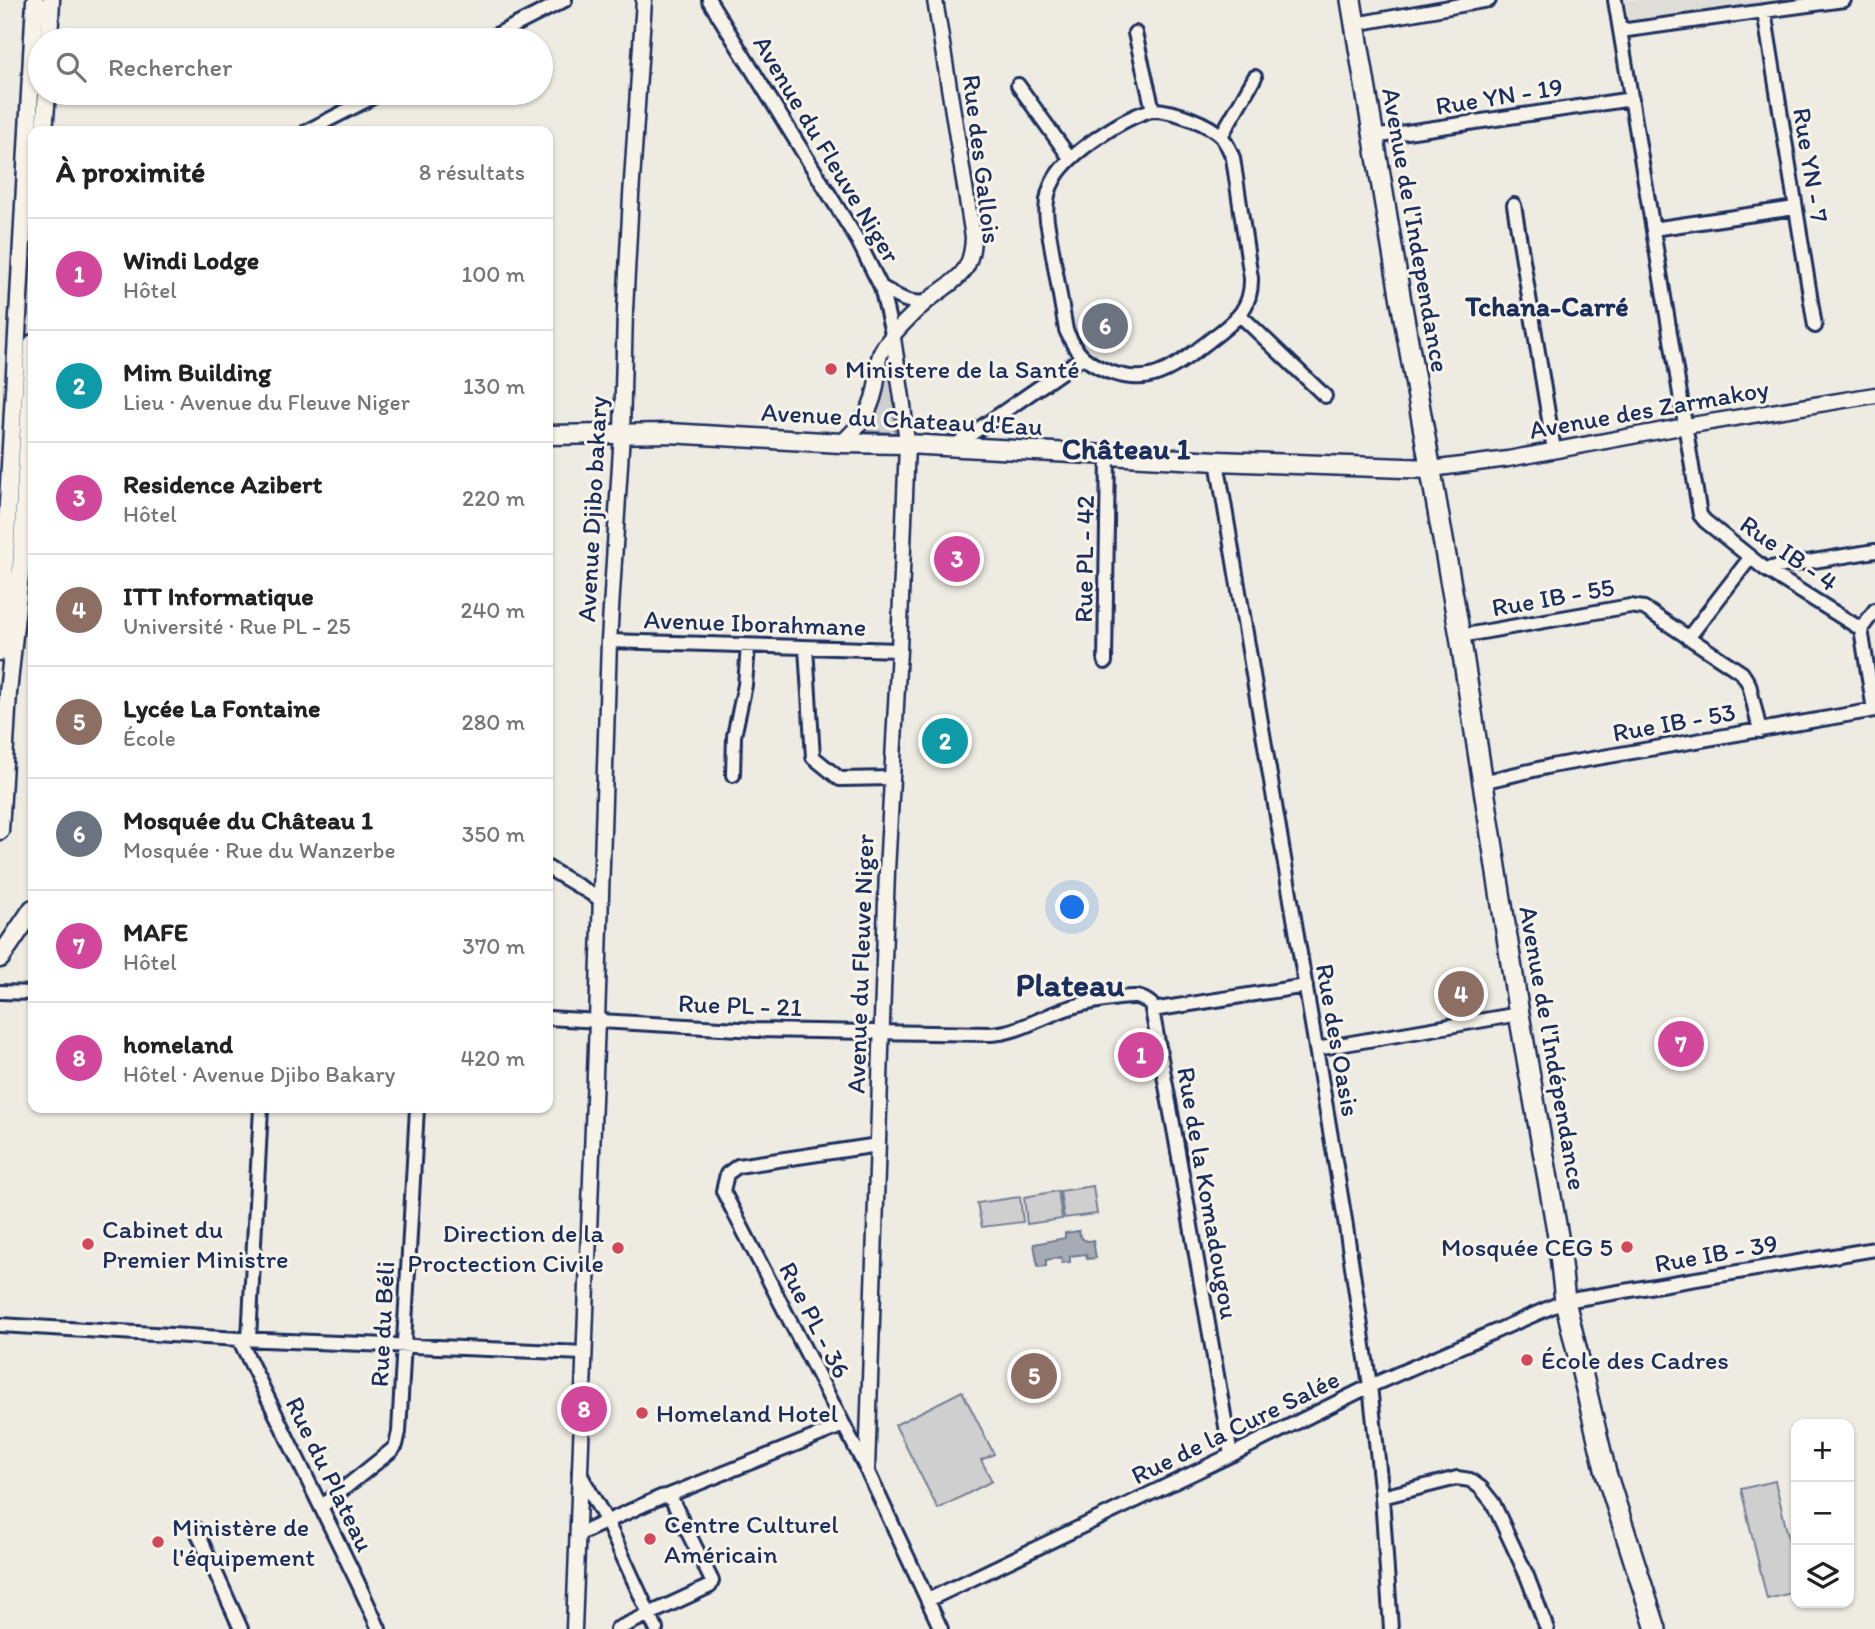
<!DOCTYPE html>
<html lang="fr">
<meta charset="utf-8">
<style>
body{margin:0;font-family:Itim,sans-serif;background:#f6f6f6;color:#222}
.controls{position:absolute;right:21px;bottom:21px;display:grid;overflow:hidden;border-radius:14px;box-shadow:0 2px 5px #0004}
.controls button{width:63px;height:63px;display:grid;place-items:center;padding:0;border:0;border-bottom:2px solid #e0e0e0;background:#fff;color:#222;font:35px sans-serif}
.you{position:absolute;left:1073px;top:908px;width:24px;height:24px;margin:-18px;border:5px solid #fff;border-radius:50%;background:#1a73e8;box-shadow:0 0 0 10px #1a73e833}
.badge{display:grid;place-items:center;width:46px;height:46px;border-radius:50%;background:#db2777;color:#fff;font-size:23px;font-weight:700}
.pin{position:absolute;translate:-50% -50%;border:4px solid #fff;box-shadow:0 2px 7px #0006}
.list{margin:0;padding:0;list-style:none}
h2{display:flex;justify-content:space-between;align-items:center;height:91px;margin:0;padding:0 28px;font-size:30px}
h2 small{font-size:23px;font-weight:400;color:#767676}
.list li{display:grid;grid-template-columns:46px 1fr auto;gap:21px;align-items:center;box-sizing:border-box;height:112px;padding:0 28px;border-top:2px solid #e0e0e0}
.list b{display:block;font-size:26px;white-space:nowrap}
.list p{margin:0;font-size:23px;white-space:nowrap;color:#767676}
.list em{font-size:23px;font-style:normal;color:#767676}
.icon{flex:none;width:38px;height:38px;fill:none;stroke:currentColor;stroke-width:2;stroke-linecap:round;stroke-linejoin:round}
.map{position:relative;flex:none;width:1875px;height:1629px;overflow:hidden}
.search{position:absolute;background:#fff;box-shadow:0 2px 5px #0004;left:28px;top:28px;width:525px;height:77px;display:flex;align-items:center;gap:18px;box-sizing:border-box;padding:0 24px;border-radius:38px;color:#767676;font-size:26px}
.panel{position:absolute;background:#fff;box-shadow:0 2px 5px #0004;left:28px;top:126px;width:525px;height:987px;border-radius:14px}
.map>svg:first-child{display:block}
.built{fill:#deddd8}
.green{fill:#cfcfcf;stroke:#757f96;stroke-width:2}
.water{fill:#a6abb5;stroke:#6e7992;stroke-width:2}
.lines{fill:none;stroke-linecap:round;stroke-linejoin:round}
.minor-casing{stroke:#1b2f5e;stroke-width:18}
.tertiary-casing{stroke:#1b2f5e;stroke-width:19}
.secondary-casing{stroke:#1b2f5e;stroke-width:21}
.primary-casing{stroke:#1b2f5e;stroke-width:23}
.trunk-casing{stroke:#1b2f5e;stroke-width:24}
.minor{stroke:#f7f3e8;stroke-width:12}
.tertiary{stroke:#f7f3e8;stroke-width:14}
.secondary{stroke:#f7f3e8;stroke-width:16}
.primary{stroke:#f7f3e8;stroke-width:18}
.trunk{stroke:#f7f3e8;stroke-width:19}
.poi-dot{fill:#d1495b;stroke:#f7f3e8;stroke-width:2.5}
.labels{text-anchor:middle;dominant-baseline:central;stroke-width:6;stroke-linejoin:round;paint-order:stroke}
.street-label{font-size:26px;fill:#1b2f5e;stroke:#f7f3e8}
.poi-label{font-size:26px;fill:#1b2f5e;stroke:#f7f3e8;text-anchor:start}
.neighbourhood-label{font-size:28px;font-weight:bold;fill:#1b2f5e;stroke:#f7f3e8}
.quarter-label{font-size:30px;font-weight:bold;fill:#1b2f5e;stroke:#f7f3e8}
.district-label{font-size:33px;font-weight:bold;fill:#1b2f5e;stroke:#f7f3e8}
</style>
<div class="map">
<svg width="1875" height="1629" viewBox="0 0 1875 1629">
<rect width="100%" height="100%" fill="#eeebe2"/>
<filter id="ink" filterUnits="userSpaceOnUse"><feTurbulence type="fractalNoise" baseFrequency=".0143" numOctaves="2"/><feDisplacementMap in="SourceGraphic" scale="14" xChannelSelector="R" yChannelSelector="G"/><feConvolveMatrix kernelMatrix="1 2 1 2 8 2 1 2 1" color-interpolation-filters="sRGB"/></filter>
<g filter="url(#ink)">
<path class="built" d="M 1625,0 L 1780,0 L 1629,24 Z"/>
<path class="green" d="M 884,352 L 889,352 L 894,396 L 895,433 L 863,431 Z
M 1093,1186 L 1097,1214 L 1064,1218 L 1060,1191 Z
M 1058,1191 L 1062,1219 L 1027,1224 L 1024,1197 Z
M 1020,1197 L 1023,1222 L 982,1227 L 977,1203 Z
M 962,1391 L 994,1454 L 981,1460 L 992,1481 L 938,1509 L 895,1425 Z
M 1775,1481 L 1796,1570 L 1796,1592 L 1767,1599 L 1741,1489 Z"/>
<path class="water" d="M 1079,1231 C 1080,1238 1085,1243 1093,1240 L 1096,1258 L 1087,1259 L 1086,1254 L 1070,1256 L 1070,1262 L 1062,1263 L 1061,1257 L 1046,1260 L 1046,1266 L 1038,1267 L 1034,1244 L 1065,1238 L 1065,1233 Z"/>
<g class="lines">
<g class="minor-casing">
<path id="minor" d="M 709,0 L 858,241 L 881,287 L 893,338
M 1615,0 L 1700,515 L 1705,521 L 1765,569 L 1861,629 L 1874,710
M 1764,11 L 1815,326
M 1355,24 L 1489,0
M 1620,31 L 1844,0
M 1135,33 L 1153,110
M 486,40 L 565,0
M 1018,85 L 1070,158
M 1153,110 C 1172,110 1209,123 1222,137 C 1227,144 1230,150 1233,158 L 1251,278 C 1252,311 1233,322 1209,341 C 1192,354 1174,369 1154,375 C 1131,382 1101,372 1083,357 C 1075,350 1070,339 1066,330 L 1047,221 C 1045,206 1047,191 1055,178 C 1069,153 1125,116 1153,110 Z
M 307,131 L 381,93
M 1221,136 L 1255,77
M 1373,137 L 1632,99
M 1514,205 L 1554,450
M 1653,229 L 1795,208
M 881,287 C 897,296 908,305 927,302
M 1240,315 L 1325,396
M 954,446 L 1083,357
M 1217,461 L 1345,1220 L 1370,1386 L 1382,1497 L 1391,1629
M 1765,569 L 1875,551
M 1861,629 L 1875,610
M 1460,636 L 1630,606 L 1644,608 L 1742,673 L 1749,684 L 1760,731
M 1688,638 L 1750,558
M 609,641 L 899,650
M 806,648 L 813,757 L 840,779 L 892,778
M 1105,662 L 1108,456
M 733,775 L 734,736 L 745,685 L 748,646
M 1482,782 L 1551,766 L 1875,710
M 548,868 L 600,899
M 0,992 L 33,993
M 1152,1010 L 1306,986
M 548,1018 L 756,1030 L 990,1034 C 1020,1033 1044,1015 1072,1007 C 1084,1003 1124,996 1136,997 C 1142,998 1146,1000 1151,1004 L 1176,1140 L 1231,1455
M 1316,1049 L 1519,1014
M 878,1145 L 738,1166 L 727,1174 L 723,1191 L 867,1470 L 941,1629
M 0,1325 L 239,1339 L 584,1353
M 239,1339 L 357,1581 L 379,1629
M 249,1339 L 261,1108
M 579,1472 L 607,1522 L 656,1629
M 667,1496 L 844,1425
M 1382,1497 L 1457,1478 L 1470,1480 L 1481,1488 L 1493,1503 L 1527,1576 L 1547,1629
M 321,1507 L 392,1450 L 396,1445 L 399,1432 L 417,1108
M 196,1529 L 241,1629
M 577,1535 L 661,1497 L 667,1496 L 672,1500 L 712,1581 L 710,1586 L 617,1629
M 928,1600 L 1231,1455 L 1370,1386 L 1565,1301 L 1875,1249"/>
</g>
<g class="tertiary-casing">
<path id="tertiary" d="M 841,443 C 862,425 874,407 877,379 C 878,367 877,357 884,347 C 893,333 912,314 925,303 C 952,280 972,278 973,237 L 935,0
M 1431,469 L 1508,459 L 1686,426 L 1875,395
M 867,1470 L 887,871 L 899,650 L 907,444 L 903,405 L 893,338
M 574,1629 L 597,1021 L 609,641 L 622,433 L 625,310 L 631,196 L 644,0"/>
</g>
<g class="secondary-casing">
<path id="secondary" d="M 49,40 L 51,0
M 44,131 L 47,93
M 0,652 L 35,0
M 0,831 L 8,693 L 21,567 L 33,343"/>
</g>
<g class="primary-casing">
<path id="primary" d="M 548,435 L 669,433 L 841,443 L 907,444 L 1217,461 L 1431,469
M 0,958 L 33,909"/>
</g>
<g class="trunk-casing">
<path id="trunk" d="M 1351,0 L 1401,301 L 1460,636 L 1519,1014 L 1558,1236 L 1565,1301 L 1606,1473 L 1656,1629"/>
</g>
<use href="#minor" class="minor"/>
<use href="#tertiary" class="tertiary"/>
<use href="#secondary" class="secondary"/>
<use href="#primary" class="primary"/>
<use href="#trunk" class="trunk"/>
</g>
</g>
<g class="poi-dot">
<circle cx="831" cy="369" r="7"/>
<circle cx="88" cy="1244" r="7"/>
<circle cx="1627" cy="1247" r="7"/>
<circle cx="618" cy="1248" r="7"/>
<circle cx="1527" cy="1360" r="7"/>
<circle cx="642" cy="1413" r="7"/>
<circle cx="650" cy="1539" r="7"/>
<circle cx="158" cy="1542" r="7"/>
</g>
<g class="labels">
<g class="street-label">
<text transform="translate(1499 96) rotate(-9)">Rue YN - 19</text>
<text transform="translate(827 149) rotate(59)">Avenue du Fleuve Niger</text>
<text transform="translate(982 159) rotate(83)">Rue des Gallois</text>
<text transform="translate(1811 165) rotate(81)">Rue YN - 7</text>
<text transform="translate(1416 230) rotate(80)">Avenue de l'Independance</text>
<text transform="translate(1649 409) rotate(-10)">Avenue des Zarmakoy</text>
<text transform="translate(902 419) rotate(3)">Avenue du Chateau d'Eau</text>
<text transform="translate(592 509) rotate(-87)">Avenue Djibo bakary</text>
<text transform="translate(1789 553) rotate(35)">Rue IB - 4</text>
<text transform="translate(1084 559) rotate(-89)">Rue PL - 42</text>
<text transform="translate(1553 597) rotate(-10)">Rue IB - 55</text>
<text transform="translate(755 623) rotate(2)">Avenue Iborahmane</text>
<text transform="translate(1674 722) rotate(-10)">Rue IB - 53</text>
<text transform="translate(860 964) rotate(-88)">Avenue du Fleuve Niger</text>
<text transform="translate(740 1005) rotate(2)">Rue PL - 21</text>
<text transform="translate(1338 1040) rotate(80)">Rue des Oasis</text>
<text transform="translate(1553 1048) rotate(80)">Avenue de l'Indépendance</text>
<text transform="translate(1208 1193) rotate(80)">Rue de la Komadougou</text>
<text transform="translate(1716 1253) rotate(-10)">Rue IB - 39</text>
<text transform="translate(815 1320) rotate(63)">Rue PL - 36</text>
<text transform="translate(382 1324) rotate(-87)">Rue du Béli</text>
<text transform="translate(1235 1427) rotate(-26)">Rue de la Cure Salée</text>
<text transform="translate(330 1474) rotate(64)">Rue du Plateau</text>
</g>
<g class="poi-label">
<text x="845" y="369">Ministere de la Santé</text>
<text x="102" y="1229">Cabinet du<tspan x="102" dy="30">Premier Ministre</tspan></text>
<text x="604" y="1233" text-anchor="end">Direction de la<tspan x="604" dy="30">Proctection Civile</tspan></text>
<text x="1613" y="1247" text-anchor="end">Mosquée CEG 5</text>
<text x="1541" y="1360">École des Cadres</text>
<text x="656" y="1413">Homeland Hotel</text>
<text x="664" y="1524">Centre Culturel<tspan x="664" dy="30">Américain</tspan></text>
<text x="172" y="1527">Ministère de<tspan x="172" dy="30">l'équipement</tspan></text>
</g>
<g class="neighbourhood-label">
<text x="1547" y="306">Tchana-Carré</text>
</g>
<g class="quarter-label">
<text x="1126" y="448">Château 1</text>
</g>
<g class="district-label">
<text x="1070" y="984">Plateau</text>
</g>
</g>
</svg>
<div class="controls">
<button>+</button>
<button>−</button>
<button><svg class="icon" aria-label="layers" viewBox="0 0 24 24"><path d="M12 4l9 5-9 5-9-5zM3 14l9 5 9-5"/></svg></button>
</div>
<div class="you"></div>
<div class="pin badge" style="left:1141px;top:1055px;background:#d1479c">1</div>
<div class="pin badge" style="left:945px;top:741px;background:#0f9aa8">2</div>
<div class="pin badge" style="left:957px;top:559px;background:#d1479c">3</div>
<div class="pin badge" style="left:1461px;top:994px;background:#8d6e63">4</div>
<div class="pin badge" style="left:1034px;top:1376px;background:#8d6e63">5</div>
<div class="pin badge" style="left:1105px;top:326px;background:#6b7280">6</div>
<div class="pin badge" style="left:1681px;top:1044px;background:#d1479c">7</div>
<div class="pin badge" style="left:584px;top:1409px;background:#d1479c">8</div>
<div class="search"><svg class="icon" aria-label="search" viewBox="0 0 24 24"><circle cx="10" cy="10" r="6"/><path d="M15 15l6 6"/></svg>Rechercher</div>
<section class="panel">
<h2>À proximité<small>8 résultats</small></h2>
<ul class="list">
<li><span class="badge" style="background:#d1479c">1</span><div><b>Windi Lodge</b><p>Hôtel</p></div><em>100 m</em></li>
<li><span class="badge" style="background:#0f9aa8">2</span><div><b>Mim Building</b><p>Lieu · Avenue du Fleuve Niger</p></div><em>130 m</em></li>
<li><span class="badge" style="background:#d1479c">3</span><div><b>Residence Azibert</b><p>Hôtel</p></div><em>220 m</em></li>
<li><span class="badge" style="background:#8d6e63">4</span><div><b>ITT Informatique</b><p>Université · Rue PL - 25</p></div><em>240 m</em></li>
<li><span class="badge" style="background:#8d6e63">5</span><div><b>Lycée La Fontaine</b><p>École</p></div><em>280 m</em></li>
<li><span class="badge" style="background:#6b7280">6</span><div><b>Mosquée du Château 1</b><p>Mosquée · Rue du Wanzerbe</p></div><em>350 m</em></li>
<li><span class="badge" style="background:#d1479c">7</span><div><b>MAFE</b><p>Hôtel</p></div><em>370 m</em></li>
<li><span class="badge" style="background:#d1479c">8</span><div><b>homeland</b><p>Hôtel · Avenue Djibo Bakary</p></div><em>420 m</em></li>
</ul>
</section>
</div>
